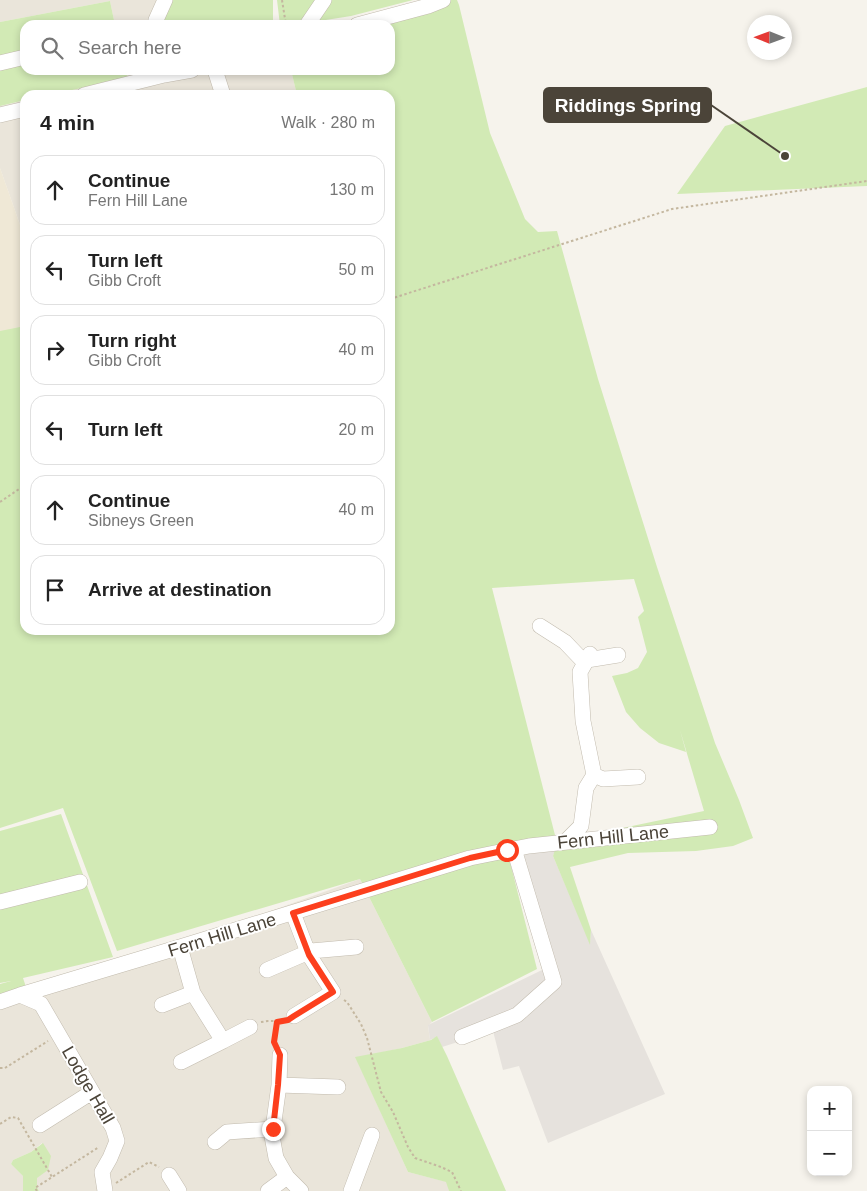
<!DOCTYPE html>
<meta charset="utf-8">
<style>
body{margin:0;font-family:Arial,sans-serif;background:#f6f6f6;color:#222}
.controls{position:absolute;right:15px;bottom:15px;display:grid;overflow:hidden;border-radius:10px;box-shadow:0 2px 8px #0003}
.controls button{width:45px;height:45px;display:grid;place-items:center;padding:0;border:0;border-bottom:1px solid #e0e0e0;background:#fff;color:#222;font:25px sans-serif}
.compass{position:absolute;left:747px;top:15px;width:45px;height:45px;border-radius:50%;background:#fff;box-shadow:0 2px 8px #0003;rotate:271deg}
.stop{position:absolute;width:15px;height:15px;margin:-11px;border:4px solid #fc3f1d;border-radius:50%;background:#fff}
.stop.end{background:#fc3f1d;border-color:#fff;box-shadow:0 1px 5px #0008}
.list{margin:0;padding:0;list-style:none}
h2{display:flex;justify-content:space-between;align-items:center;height:65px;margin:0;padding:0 20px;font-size:21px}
h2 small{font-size:16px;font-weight:400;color:#767676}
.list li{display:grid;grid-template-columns:32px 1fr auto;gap:15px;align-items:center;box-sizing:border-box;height:70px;margin:0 10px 10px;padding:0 10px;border:1px solid #e0e0e0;border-radius:15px}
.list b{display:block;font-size:19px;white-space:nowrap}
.list p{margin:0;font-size:16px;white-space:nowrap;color:#767676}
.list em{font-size:16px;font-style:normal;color:#767676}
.icon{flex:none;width:28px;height:28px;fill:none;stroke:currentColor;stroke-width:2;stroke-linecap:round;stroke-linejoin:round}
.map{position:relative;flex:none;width:867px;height:1191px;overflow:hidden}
.search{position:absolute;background:#fff;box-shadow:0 2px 8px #0003;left:20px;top:20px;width:375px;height:55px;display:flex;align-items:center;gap:12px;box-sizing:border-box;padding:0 18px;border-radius:15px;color:#767676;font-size:19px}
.panel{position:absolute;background:#fff;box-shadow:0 2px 8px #0003;left:20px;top:90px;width:375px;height:545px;border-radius:15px}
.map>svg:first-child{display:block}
.residential{fill:#eae5da}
.industrial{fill:#e6e2dd}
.education{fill:#efe8d6}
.green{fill:#d2eab5;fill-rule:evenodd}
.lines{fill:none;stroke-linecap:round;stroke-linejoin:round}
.minor-casing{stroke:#c2bbae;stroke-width:16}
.path{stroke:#c4b79f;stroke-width:2;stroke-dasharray:2.5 2.5;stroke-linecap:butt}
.minor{stroke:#fff;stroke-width:15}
.route{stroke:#fc3f1d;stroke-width:6}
.labels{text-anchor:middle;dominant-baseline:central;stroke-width:4;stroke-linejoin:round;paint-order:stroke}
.street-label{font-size:18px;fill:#4b4439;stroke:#fff}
.leader{fill:none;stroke:#4b4439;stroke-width:2}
.callout-dot{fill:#4b4439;stroke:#fff;stroke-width:2}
.callout{fill:#4b4439;stroke:#4b4439;stroke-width:2}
.callout-label{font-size:19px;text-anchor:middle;font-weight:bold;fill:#fff}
</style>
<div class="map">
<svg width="867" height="1191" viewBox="0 0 867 1191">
<rect width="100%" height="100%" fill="#f6f3ec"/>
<path class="residential" d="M 0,0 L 171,0 L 162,25 L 115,25 L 110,1 L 0,22 Z
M 126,70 L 291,70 L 297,95 L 49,95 L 128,78 Z
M 25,100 L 25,239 L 0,168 L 0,106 Z
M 360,879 L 432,1022 L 428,1026 L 430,1040 L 431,1040 L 402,1048 L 356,1058 L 408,1172 L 447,1182 L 449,1191 L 39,1191 L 37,1187 L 36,1177 L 42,1143 L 31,1152 L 13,1160 L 11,1164 L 23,1176 L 23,1191 L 0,1191 L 0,1008 Z"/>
<path class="industrial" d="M 558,843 L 553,856 L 590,943 L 591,930 L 665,1094 L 548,1143 L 519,1066 L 503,1070 L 493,1031 L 442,1047 L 437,1037 L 430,1040 L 428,1025 L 542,970 L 512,866 L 512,857 Z"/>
<path class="education" d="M 0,168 L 25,239 L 25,466 L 0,475 Z"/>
<path class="green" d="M 171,0 L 273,0 L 273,25 L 162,25 Z
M 277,0 L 413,0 L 351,16 L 294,25 L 280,25 Z
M 445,0 L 457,0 L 459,5 L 490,133 L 525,219 L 538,232 L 557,231 L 598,379 L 657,567 L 715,743 L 739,800 L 753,838 L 733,846 L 696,851 L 628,853 L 570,867 L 591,930 L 590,945 L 553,856 L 557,843 L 507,850 L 537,969 L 432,1022 L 360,879 L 117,951 L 63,808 L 0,828 L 0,331 L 25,326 L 25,630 L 390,630 L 390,95 L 297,95 L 291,70 L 390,70 L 390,25 L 365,25 ZM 634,579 L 644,611 L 638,617 L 647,652 L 638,668 L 627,673 L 612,676 L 626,712 L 640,728 L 659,743 L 686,752 L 680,730 L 704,811 L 560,841 L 556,839 L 492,588 Z
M 110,1 L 115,25 L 25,25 L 25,70 L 126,70 L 128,78 L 49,95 L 25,95 L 25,100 L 0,106 L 0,22 Z
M 867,87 L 867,186 L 677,194 L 725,126 Z
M 61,814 L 113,957 L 23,978 L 26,987 L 0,994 L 0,984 L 11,981 L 0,983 L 0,831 Z
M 437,1036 L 447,1056 L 506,1191 L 449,1191 L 446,1182 L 408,1172 L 355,1057 L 402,1048 L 431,1040 Z
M 43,1143 L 51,1156 L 48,1170 L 37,1178 L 37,1187 L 39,1191 L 23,1191 L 23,1176 L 11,1164 L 13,1160 L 31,1152 Z"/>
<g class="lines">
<g class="minor-casing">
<path id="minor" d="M 155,25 L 156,20 L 165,0
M 307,25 L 324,0
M 357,25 L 428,6 L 443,0
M 0,63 L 25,57
M 215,70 L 223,95
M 84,95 L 164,75 L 192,70
M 0,115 L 25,109
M 540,626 L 565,642 L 585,663
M 587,660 L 618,655
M 594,775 L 603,779 L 638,777
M 565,842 L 581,826 L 586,788 L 594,775 L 583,721 L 580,672 L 590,654
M 0,902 L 80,882
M 293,913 L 309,955 L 333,992 L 294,1016
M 180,947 L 193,993 L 223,1041 L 250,1027
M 267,970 L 311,951 L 356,947
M 20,995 L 41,1004 L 113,1128 L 117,1141 L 110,1158 L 102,1172 L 105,1191
M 0,1002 L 20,995 L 180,947 L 470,858 L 529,846 L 710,827
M 162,1005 L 193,993
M 462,1037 L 517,1015 L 554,982 L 514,849
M 280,1055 L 279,1085 L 272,1136 L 276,1158 L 287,1177 L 301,1191
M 181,1062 L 223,1041
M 279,1085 L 338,1087
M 40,1125 L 92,1092
M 215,1142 L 227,1132 L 273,1129
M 169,1175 L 179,1191
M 268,1191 L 287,1177
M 351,1191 L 372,1135"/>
</g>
<path class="path" d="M 282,0 L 286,25
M 390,299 L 672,209 L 867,181
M 0,502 L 25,485
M 344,1000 L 347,1002 L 361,1024 L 367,1038 L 381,1092 L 393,1112 L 408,1147 L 415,1158 L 441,1167 L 452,1172 L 461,1191
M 261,1022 L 268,1021 L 281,1021
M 275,1044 L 277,1022
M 0,1068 L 5,1068 L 48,1041
M 0,1124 L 11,1117 L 18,1118 L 52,1177
M 116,1183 L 149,1162 L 159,1167
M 37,1191 L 35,1188 L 99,1147"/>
<use href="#minor" class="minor"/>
</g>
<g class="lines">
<path class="route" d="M 273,1129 L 278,1085 L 280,1055 L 274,1042 L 277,1022 L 288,1020 L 294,1016 L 333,992 L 309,955 L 293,913 L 470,858 L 507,850"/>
</g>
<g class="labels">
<g class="street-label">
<text transform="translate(613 837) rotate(-6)">Fern Hill Lane</text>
<text transform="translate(222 935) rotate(-17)">Fern Hill Lane</text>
<text transform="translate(88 1085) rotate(60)">Lodge Hall</text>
</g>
</g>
<path class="leader" d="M785 156L711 105"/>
<circle class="callout-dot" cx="785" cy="156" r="5"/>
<rect class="callout" x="544" y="88" width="167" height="34" rx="5"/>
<g class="callout-label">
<text x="628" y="112">Riddings Spring</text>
</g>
</svg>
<div class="controls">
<button>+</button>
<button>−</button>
</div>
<svg class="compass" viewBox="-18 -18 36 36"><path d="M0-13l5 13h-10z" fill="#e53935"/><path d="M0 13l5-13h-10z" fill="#767676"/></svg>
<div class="stop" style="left:507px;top:850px"></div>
<div class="stop end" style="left:273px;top:1129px"></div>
<div class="search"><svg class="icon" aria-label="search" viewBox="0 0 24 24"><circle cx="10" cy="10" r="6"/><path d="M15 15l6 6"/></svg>Search here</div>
<section class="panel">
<h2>4 min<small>Walk · 280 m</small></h2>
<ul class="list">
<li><svg class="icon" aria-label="ahead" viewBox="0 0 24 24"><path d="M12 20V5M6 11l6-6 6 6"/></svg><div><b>Continue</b><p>Fern Hill Lane</p></div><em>130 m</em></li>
<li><svg class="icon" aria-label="left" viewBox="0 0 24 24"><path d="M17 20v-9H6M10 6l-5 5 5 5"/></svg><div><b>Turn left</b><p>Gibb Croft</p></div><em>50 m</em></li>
<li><svg class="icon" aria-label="right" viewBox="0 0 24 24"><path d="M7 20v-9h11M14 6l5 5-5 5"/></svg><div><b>Turn right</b><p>Gibb Croft</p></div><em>40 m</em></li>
<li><svg class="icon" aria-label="left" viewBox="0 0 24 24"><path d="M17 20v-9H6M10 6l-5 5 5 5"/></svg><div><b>Turn left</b></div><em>20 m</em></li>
<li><svg class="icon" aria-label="ahead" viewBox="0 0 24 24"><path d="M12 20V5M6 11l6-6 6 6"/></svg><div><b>Continue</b><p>Sibneys Green</p></div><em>40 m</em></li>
<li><svg class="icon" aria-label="arrive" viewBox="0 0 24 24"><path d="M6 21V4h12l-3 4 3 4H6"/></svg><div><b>Arrive at destination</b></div></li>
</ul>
</section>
</div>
